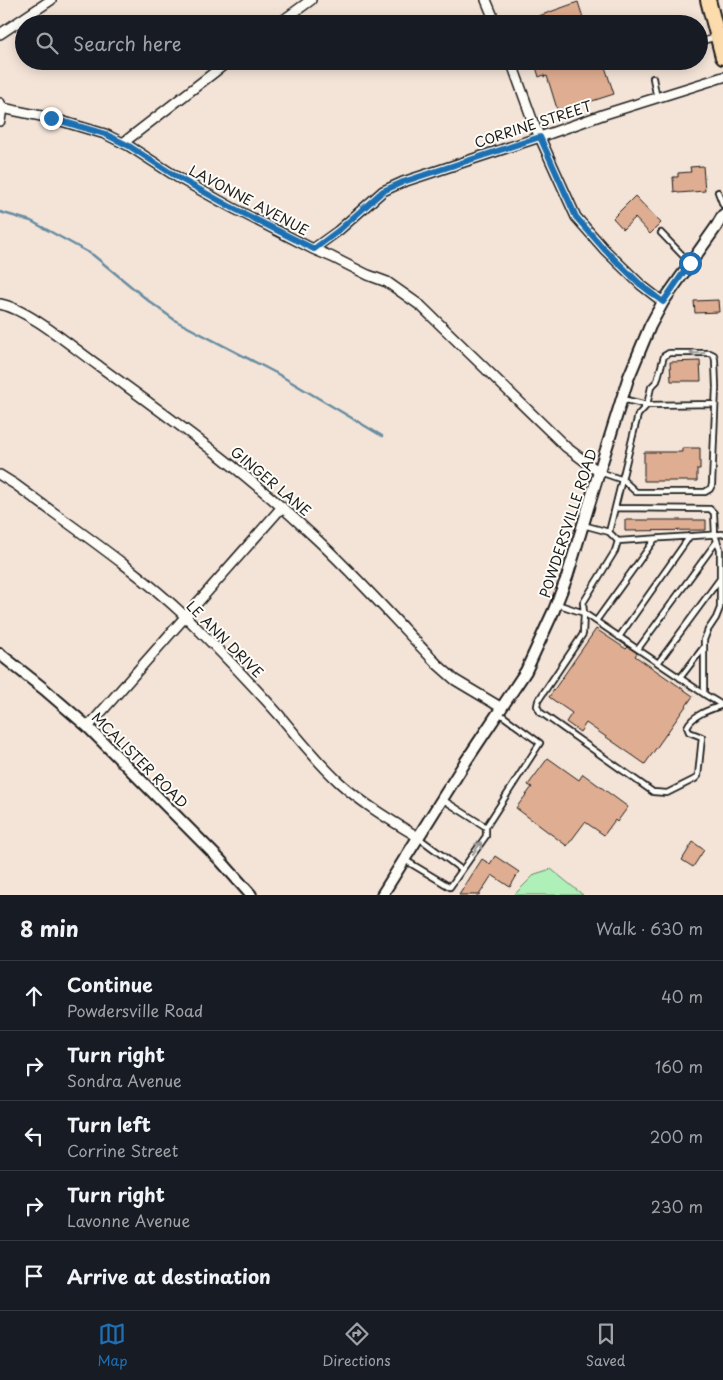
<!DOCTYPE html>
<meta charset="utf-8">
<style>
body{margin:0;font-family:"Playpen Sans",sans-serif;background:#20242c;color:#f1f3f6}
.stop{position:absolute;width:15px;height:15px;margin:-11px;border:4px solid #1f6fb2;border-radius:50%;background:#fff}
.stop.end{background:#1f6fb2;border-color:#fff;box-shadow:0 1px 5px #0008}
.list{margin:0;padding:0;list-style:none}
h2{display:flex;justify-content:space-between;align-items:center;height:65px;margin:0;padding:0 20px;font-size:21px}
h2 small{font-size:16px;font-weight:400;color:#9ea1a6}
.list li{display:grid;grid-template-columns:32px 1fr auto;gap:15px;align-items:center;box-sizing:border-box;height:70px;padding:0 20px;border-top:1px solid #363941}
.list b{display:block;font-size:19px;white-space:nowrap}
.list p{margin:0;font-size:16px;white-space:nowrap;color:#9ea1a6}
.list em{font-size:16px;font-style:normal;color:#9ea1a6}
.icon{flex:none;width:28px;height:28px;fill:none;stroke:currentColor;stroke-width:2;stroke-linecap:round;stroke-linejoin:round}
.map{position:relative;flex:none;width:723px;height:895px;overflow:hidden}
.search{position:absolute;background:#171b24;box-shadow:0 2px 12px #0003;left:15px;right:15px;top:15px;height:55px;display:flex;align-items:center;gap:12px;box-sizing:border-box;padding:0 18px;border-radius:28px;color:#9ea1a6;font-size:19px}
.sheet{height:415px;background:#171b24}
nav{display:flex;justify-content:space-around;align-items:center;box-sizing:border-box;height:70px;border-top:1px solid #363941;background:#171b24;font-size:14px;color:#9ea1a6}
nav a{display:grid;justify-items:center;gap:2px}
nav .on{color:#1f6fb2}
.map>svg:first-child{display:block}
.green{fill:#afefb8;stroke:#66866a}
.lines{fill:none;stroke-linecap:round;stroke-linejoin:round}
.stream{stroke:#678ca1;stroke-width:2.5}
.building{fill:#dfad91;stroke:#1c1c1c}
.service-casing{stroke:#1c1c1c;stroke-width:8}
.minor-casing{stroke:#1c1c1c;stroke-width:12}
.tertiary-casing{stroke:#1c1c1c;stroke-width:14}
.trunk-casing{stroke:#1c1c1c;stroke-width:18}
.service{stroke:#fdfcf7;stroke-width:4.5}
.minor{stroke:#fdfcf7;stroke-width:9}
.tertiary{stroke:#fdfcf7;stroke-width:10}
.trunk{stroke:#fcdcac;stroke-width:14}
.oneway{stroke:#989794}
.route{stroke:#1f6fb2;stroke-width:6}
.labels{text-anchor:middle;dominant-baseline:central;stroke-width:4;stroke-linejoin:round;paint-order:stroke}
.street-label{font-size:14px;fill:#1c1c1c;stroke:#fdfcf7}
</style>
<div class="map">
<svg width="723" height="895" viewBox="0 0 723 895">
<rect width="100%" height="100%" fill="#f4e4d8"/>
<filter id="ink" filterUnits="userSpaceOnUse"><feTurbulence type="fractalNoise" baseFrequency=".02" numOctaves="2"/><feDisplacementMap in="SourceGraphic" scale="10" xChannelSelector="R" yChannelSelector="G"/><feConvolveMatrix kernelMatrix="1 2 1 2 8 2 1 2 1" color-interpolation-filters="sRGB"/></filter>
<g filter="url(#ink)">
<path class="green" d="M 551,869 L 583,895 L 514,895 L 535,874 Z"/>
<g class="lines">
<path class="stream" d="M 0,212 L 31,221 L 93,255 L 150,302 L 176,321 L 276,373 L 382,436"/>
</g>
<path class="building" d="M 578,2 L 585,24 L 519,24 L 519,23 Z
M 535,61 L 603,61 L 614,94 L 558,112 L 547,76 L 544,77 L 544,75 L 539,77 L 536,67 L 537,67 Z
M 703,166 L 705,191 L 678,193 L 677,191 L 674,192 L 673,177 L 678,177 L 678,173 L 691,172 L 690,167 Z
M 635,196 L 661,223 L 650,234 L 635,218 L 623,229 L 613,218 Z
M 718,300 L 719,312 L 695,313 L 694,301 Z
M 700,361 L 701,381 L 671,381 L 670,362 Z
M 682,448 L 700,448 L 700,469 L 697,469 L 697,481 L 644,481 L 644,452 L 682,452 Z
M 625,520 L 706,520 L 706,530 L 625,531 Z
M 596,629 L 626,649 L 628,647 L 637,653 L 635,656 L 693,696 L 645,764 L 586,723 L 580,732 L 566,722 L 572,713 L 549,697 Z
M 548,758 L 579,780 L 583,774 L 628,807 L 617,822 L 615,820 L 604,835 L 585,822 L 567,846 L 516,808 L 532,787 L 528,785 Z
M 693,842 L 704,850 L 693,867 L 682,860 Z
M 495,856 L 519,872 L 510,887 L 492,875 L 479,895 L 459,895 L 482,859 L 490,864 Z"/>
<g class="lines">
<g class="service-casing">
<path id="service" d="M 699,42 L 717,37
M 653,78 L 657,99
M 718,192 L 723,205
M 661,233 L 690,263
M 622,399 L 647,405 L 715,404
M 600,472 L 623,480 L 636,492 L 705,492 L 710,489 L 712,485 L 716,387 L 715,360 L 714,355 L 710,353 L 669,353 L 664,356 L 657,381 L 651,387 L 647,405 L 638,415 L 609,532 L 618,541 L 615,551 L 583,603 L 584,613 L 583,634 L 538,701 L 537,706 L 540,712 L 653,792 L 667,793 L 695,779 L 698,776 L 702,737 L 689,732 L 687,727 C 692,715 711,709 723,705
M 615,508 L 710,509 L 714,513 L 715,535 L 720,549 L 720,608 L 716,618 L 708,630 L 704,640 L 704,694 L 722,705
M 583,525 L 609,532
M 618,541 L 723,534
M 557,604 L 584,613 L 704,694
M 596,621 L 655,539
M 619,637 L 690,536
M 638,649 L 717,541
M 658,663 L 719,580
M 680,678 L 703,648
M 442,799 L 486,827 L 540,743 L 499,713
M 419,838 L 462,870
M 405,860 L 450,887 L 486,836 L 486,827"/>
</g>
<g class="minor-casing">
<path id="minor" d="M 486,0 L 496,24
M 278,24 L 311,0
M 0,34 L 51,0
M 511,61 L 533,122 L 576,217 L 605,250 L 641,285 L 663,302
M 2,108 L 51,118 L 105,134 L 129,146 L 177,177 L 231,207 L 313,249 L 332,257 L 368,275 L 387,282 L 421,306 L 566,447 L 599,472
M 0,121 L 2,108 L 0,103
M 123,143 L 229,61
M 313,249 L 338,231 L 383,191 L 403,182 L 540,137 L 605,114 L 723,77
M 0,304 C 30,310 73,348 99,366 C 171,419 245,471 310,533 C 355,574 395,620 437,664 L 455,680 L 502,708
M 0,475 L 16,485 C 74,528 134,568 186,617 C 218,649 250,682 280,716 C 299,739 318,763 340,783 C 363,804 392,821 418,837
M 88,727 L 282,507"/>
</g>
<g class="tertiary-casing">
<path id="tertiary" d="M 0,654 L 44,689 L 88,727 L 220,860 L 251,895
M 382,895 L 466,761 L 526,671 L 554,610 L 567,577 L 599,472 L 628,379 L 650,326 L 663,302 L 716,227 L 723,215"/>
</g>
<g class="trunk-casing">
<path id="trunk" d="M 708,0 L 723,57"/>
</g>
<use href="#service" class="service"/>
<use href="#minor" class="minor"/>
<use href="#tertiary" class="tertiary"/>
<use href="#trunk" class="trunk"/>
</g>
<defs><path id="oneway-shaft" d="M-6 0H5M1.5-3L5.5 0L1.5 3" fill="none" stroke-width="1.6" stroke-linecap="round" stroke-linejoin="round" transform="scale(1.25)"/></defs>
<g class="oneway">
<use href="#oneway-shaft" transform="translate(697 353) rotate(-179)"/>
<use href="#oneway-shaft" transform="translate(477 848) rotate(-55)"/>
</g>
</g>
<g class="lines" filter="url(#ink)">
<path class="route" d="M 51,118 L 105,134 L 129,146 L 177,177 L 231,207 L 314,249 L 338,231 L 383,191 L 403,182 L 540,137 L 576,217 L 605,250 L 641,285 L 663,302 L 690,263"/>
</g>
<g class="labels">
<g class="street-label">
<text transform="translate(533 124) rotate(-18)">CORRINE STREET</text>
<text transform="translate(249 200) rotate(28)">LAVONNE AVENUE</text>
<text transform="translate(271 481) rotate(40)">GINGER LANE</text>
<text transform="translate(568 523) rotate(-72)">POWDERSVILLE ROAD</text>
<text transform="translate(225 639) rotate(45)">LE ANN DRIVE</text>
<text transform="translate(140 760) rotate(45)">MCALISTER ROAD</text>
</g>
</g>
</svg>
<div class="stop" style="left:690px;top:263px"></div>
<div class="stop end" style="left:51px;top:118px"></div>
<div class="search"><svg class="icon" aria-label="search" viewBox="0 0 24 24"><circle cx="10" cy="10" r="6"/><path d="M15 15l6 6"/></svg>Search here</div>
</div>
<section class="sheet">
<h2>8 min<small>Walk · 630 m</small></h2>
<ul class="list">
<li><svg class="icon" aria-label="ahead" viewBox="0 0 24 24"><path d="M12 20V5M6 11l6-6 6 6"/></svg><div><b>Continue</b><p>Powdersville Road</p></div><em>40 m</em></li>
<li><svg class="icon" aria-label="right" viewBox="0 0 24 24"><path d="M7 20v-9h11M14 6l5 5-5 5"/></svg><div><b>Turn right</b><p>Sondra Avenue</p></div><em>160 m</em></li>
<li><svg class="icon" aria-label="left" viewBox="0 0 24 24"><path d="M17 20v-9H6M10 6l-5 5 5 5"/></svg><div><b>Turn left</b><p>Corrine Street</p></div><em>200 m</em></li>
<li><svg class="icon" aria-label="right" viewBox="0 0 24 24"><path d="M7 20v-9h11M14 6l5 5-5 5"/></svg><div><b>Turn right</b><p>Lavonne Avenue</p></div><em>230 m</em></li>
<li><svg class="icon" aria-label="arrive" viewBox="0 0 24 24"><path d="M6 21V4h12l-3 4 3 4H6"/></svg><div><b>Arrive at destination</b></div></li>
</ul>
</section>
<nav>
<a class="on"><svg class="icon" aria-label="map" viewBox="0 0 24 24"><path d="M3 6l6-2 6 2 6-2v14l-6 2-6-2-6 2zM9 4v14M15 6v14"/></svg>Map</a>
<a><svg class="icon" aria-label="directions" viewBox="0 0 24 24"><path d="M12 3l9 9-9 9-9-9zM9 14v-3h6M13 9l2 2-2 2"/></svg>Directions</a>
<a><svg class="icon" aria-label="saved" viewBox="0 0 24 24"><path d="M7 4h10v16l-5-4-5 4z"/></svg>Saved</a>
</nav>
